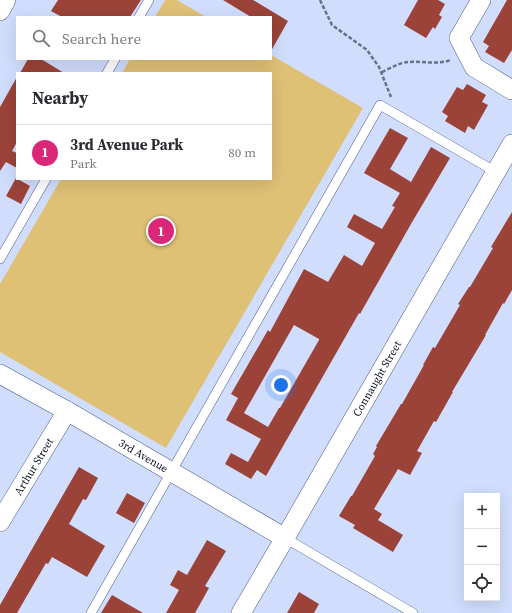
<!DOCTYPE html>
<meta charset="utf-8">
<style>
body{margin:0;font-family:"Source Serif 4",serif;background:#f2f2f3;color:#2b2b33}
.controls{position:absolute;right:12px;bottom:12px;display:grid;overflow:hidden;border-radius:0px;box-shadow:0 4px 16px #0002}
.controls button{width:36px;height:36px;display:grid;place-items:center;padding:0;border:0;border-bottom:1px solid #e1e1e2;background:#fff;color:#2b2b33;font:20px sans-serif}
.you{position:absolute;left:281px;top:385px;width:14px;height:14px;margin:-10px;border:3px solid #fff;border-radius:50%;background:#1a73e8;box-shadow:0 0 0 6px #1a73e833}
.badge{display:grid;place-items:center;width:26px;height:26px;border-radius:50%;background:#db2777;color:#fff;font-size:13px;font-weight:700}
.pin{position:absolute;translate:-50% -50%;border:2px solid #fff;box-shadow:0 1px 4px #0006}
.list{margin:0;padding:0;list-style:none}
h2{display:flex;justify-content:space-between;align-items:center;height:52px;margin:0;padding:0 16px;font-size:17px}
h2 small{font-size:13px;font-weight:400;color:#7c7c81}
.list li{display:grid;grid-template-columns:26px 1fr auto;gap:12px;align-items:center;box-sizing:border-box;height:56px;padding:0 16px;border-top:1px solid #e1e1e2}
.list b{display:block;font-size:15px;white-space:nowrap}
.list p{margin:0;font-size:13px;white-space:nowrap;color:#7c7c81}
.list em{font-size:13px;font-style:normal;color:#7c7c81}
.icon{flex:none;width:22px;height:22px;fill:none;stroke:currentColor;stroke-width:2;stroke-linecap:round;stroke-linejoin:round}
.map{position:relative;flex:none;width:512px;height:613px;overflow:hidden}
.search{position:absolute;background:#fff;box-shadow:0 4px 16px #0002;left:16px;top:16px;width:256px;height:44px;display:flex;align-items:center;gap:10px;box-sizing:border-box;padding:0 14px;border-radius:0px;color:#7c7c81;font-size:15px}
.panel{position:absolute;background:#fff;box-shadow:0 4px 16px #0002;left:16px;top:72px;width:256px;height:108px;border-radius:0px}
.map>svg:first-child{display:block}
.green{fill:#dfc176}
.building{fill:#9b4339;fill-rule:evenodd}
.lines{fill:none;stroke-linecap:round;stroke-linejoin:round}
.service-casing{stroke:#4e5e8b;stroke-width:10}
.minor-casing{stroke:#4e5e8b;stroke-width:20}
.path{stroke:#677188;stroke-width:2.5;stroke-dasharray:4 2;stroke-linecap:butt}
.service{stroke:#fff;stroke-width:9}
.minor{stroke:#fff;stroke-width:19}
.labels{text-anchor:middle;dominant-baseline:central;stroke-width:4;stroke-linejoin:round;paint-order:stroke}
.street-label{font-size:11px;fill:#0a1021;stroke:#fefefe}
</style>
<div class="map">
<svg width="512" height="613" viewBox="0 0 512 613">
<rect width="100%" height="100%" fill="#d0ddfc"/>
<path class="green" d="M 165,0 L 177,0 L 206,17 L 155,17 Z
M 271,55 L 363,108 L 166,448 L 0,352 L 0,284 L 61,179 L 271,179 L 271,73 L 122,73 L 130,59 L 271,59 Z"/>
<path class="building" d="M 58,0 L 141,0 L 130,17 L 62,17 L 51,11 Z
M 223,0 L 253,0 L 288,21 L 271,51 L 271,17 L 251,17 Z
M 418,0 L 438,0 L 445,4 L 439,15 L 442,17 L 435,29 L 433,27 L 426,38 L 404,25 Z
M 507,0 L 512,0 L 512,50 L 504,63 L 485,52 L 489,46 L 483,42 Z
M 28,59 L 41,59 L 64,73 L 20,73 Z
M 17,77 L 17,142 L 12,151 L 17,153 L 17,168 L 6,162 L 0,171 L 0,107 Z
M 467,84 L 486,95 L 482,102 L 488,105 L 474,130 L 468,126 L 465,133 L 445,121 L 448,116 L 442,112 L 457,87 L 463,90 Z
M 390,128 L 408,138 L 390,169 L 411,182 L 431,147 L 450,158 L 411,224 L 360,314 L 359,313 L 322,378 L 266,476 L 257,470 L 251,479 L 225,464 L 231,453 L 248,462 L 261,439 L 226,420 L 238,398 L 231,394 L 268,330 L 270,332 L 304,269 L 328,282 L 344,255 L 362,266 L 375,243 L 347,227 L 354,214 L 382,229 L 395,207 L 392,206 L 400,193 L 364,173 ZM 294,325 L 319,339 L 319,340 L 280,408 L 279,408 L 268,427 L 244,413 Z
M 16,178 L 30,186 L 21,204 L 6,196 Z
M 512,212 L 512,290 L 504,304 L 503,303 L 485,335 L 486,335 L 452,392 L 453,392 L 449,399 L 436,422 L 434,421 L 417,451 L 422,453 L 410,475 L 398,469 L 374,509 L 382,514 L 378,520 L 403,535 L 393,552 L 353,528 L 355,525 L 339,516 L 351,496 L 352,496 L 375,456 L 373,454 L 377,447 L 376,446 L 401,404 L 402,404 L 424,365 L 423,365 L 433,347 L 435,348 L 460,305 L 458,304 L 469,287 L 470,287 L 493,248 L 491,247 Z
M 79,467 L 98,478 L 86,500 L 83,499 L 69,524 L 105,546 L 87,577 L 52,557 L 48,564 L 46,563 L 17,613 L 0,613 L 0,605 Z
M 127,493 L 145,503 L 134,523 L 116,513 Z
M 207,540 L 226,551 L 205,586 L 209,588 L 195,613 L 166,613 L 179,590 L 170,585 L 178,570 L 187,575 Z
M 299,592 L 319,604 L 314,613 L 287,613 Z
M 112,595 L 143,613 L 101,613 Z"/>
<g class="lines">
<g class="service-casing">
<path id="service" d="M 139,17 L 149,0
M 107,73 L 115,59
M 0,259 L 46,179
M 285,538 L 413,613
M 91,613 L 380,105 L 496,172"/>
</g>
<g class="minor-casing">
<g id="minor">
<path d="M 481,0 L 459,38 L 474,67 L 512,90"/>
<path d="M 0,11 L 6,0"/>
<path id="s1" d="M 0,374 L 67,411 L 285,538"/>
<path id="s2" d="M 0,522 L 67,411"/>
<path id="s3" d="M 241,613 L 285,538 L 512,144"/>
</g>
</g>
<path class="path" d="M 320,0 L 332,25 L 367,50 L 379,67 L 391,97
M 382,72 C 389,69 401,62 408,62 C 423,61 437,65 451,60"/>
<use href="#service" class="service"/>
<use href="#minor" class="minor"/>
</g>
<g class="labels">
<g class="street-label">
<text stroke="none"><textPath href="#s3" startOffset="271">Connaught Street</textPath></text>
<text stroke="none"><textPath href="#s1" startOffset="165">3rd Avenue</textPath></text>
<text stroke="none"><textPath href="#s2" startOffset="65">Arthur Street</textPath></text>
</g>
</g>
</svg>
<div class="controls">
<button>+</button>
<button>−</button>
<button><svg class="icon" aria-label="locate" viewBox="0 0 24 24"><circle cx="12" cy="12" r="6"/><path d="M12 2v4M12 18v4M2 12h4M18 12h4"/></svg></button>
</div>
<div class="you"></div>
<div class="pin badge" style="left:161px;top:231px">1</div>
<div class="search"><svg class="icon" aria-label="search" viewBox="0 0 24 24"><circle cx="10" cy="10" r="6"/><path d="M15 15l6 6"/></svg>Search here</div>
<section class="panel">
<h2>Nearby<small></small></h2>
<ul class="list">
<li><span class="badge">1</span><div><b>3rd Avenue Park</b><p>Park</p></div><em>80 m</em></li>
</ul>
</section>
</div>
